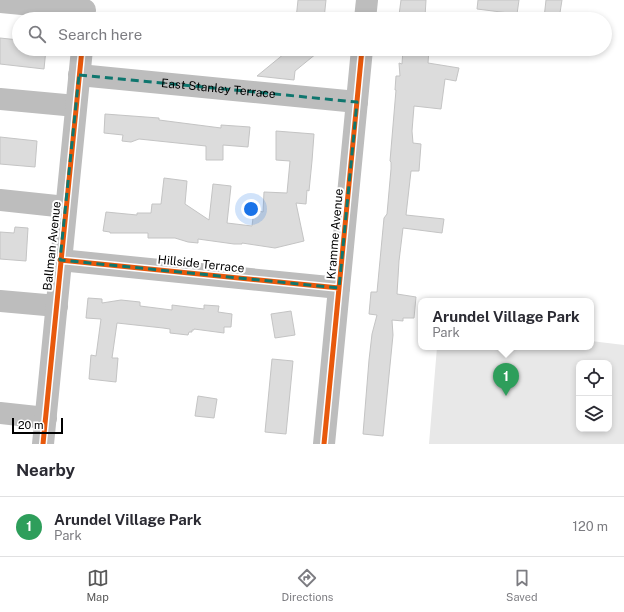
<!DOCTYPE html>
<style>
body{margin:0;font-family:"Public Sans",sans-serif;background:#f7f7f7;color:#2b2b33}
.controls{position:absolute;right:12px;bottom:12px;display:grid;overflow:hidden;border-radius:8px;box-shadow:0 2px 6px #0003}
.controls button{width:36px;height:36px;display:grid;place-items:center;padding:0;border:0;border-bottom:1px solid #e1e1e2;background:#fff;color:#2b2b33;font:20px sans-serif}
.scale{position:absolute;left:12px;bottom:10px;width:51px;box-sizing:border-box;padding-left:4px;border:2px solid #000;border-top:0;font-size:11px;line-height:14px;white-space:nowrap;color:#000;-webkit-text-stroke:3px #fff;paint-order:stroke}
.you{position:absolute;left:251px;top:209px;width:14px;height:14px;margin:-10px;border:3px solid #fff;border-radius:50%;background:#1a73e8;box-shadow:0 0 0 6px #1a73e833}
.badge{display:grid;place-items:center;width:26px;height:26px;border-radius:50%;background:#595959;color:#fff;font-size:13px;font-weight:700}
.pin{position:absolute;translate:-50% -33px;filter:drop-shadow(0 1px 2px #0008)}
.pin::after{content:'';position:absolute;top:21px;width:14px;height:12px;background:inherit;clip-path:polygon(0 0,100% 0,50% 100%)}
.popup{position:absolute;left:418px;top:298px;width:176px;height:52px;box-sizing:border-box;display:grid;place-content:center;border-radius:8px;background:#fff;filter:drop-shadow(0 1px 3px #0005);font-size:13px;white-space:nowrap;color:#7c7c81}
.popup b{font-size:15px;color:#2b2b33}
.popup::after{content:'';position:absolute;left:50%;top:100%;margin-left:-8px;border:8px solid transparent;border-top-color:#fff}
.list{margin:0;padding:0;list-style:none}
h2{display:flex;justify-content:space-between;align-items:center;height:52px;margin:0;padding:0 16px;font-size:17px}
h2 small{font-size:13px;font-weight:400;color:#7c7c81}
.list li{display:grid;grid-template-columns:26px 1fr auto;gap:12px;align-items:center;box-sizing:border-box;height:60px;padding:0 16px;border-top:1px solid #e1e1e2}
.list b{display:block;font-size:15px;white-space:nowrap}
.list p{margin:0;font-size:13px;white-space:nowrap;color:#7c7c81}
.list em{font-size:13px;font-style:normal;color:#7c7c81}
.icon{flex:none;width:22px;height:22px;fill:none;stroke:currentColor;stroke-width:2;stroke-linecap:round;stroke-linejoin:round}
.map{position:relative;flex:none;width:624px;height:444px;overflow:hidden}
.search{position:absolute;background:#fff;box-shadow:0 2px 6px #0003;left:12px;right:12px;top:12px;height:44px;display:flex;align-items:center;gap:10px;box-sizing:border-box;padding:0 14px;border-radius:22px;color:#7c7c81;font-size:15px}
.sheet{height:112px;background:#fff}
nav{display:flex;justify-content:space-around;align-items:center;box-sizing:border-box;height:56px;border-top:1px solid #e1e1e2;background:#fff;font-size:11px;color:#7c7c81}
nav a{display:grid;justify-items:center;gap:2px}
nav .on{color:#595959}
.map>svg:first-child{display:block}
.green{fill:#e8e8e8;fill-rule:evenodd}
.building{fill:#dcdcdc;stroke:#c4c4c4}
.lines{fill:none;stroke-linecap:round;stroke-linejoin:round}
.minor{stroke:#bdbdbd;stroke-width:22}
.cycleway-casing{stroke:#fff;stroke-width:8}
.cycleway{stroke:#e8590c;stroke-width:5}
.marked{fill:none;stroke:#0f766e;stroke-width:3;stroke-dasharray:8 5;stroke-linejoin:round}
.labels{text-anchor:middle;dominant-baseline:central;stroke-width:4;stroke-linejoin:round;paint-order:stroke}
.street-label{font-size:12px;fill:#000;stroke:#fff}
</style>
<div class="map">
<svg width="624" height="444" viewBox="0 0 624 444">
<rect width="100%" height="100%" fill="#fff"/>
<path class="green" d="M 591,341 L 624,345 L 624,444 L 429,444 L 437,347 L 591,347 ZM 579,363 L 609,363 L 609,429 L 579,429 Z"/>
<path class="building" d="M 298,0 L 326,0 L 324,19 L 296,19 Z
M 401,0 L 426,0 L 425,17 L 399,15 Z
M 478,0 L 519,0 L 517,14 L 477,9 Z
M 546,0 L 562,0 L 559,19 L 544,18 Z
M 0,38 L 19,40 L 19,49 L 46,49 L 44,69 L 0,64 Z
M 290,49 L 322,49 L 295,71 L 294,80 L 257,76 Z
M 403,49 L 429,49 L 428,63 L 459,68 L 456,81 L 445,79 L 441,109 L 414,106 L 412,131 L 413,143 L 421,144 L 419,171 L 411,171 L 406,215 L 444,219 L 442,233 L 403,228 L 399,261 L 397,294 L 416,297 L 414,318 L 403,318 L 403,321 L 392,320 L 393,335 L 383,436 L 363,434 L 369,360 L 372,334 L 377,315 L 369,314 L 371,292 L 377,292 L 384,218 L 387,214 L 391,169 L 391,162 L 390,161 L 396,90 L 395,90 L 396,76 L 400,76 L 399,63 L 402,64 Z
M 105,114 L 159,118 L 159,120 L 221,128 L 221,125 L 250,127 L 248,147 L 223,145 L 223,160 L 206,160 L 206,146 L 139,139 L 131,142 L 122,141 L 123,135 L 104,133 Z
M 276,131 L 314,134 L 312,161 L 309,191 L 307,190 L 306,204 L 296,203 L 304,241 L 275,248 L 242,243 L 242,244 L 234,244 L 198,239 L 198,243 L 188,242 L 175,238 L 148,238 L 148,233 L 110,233 L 110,232 L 103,231 L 106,212 L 137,215 L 137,213 L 151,213 L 152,204 L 161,204 L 164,178 L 187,181 L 185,204 L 209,220 L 213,184 L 231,186 L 227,223 L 252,226 L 254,210 L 263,212 L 264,192 L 287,193 L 290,161 L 276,160 Z
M 0,137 L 37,141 L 35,167 L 0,164 Z
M 15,227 L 28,228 L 26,261 L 0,259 L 0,232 L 14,233 Z
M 88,298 L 102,299 L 102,303 L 121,300 L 140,302 L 140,306 L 172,310 L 172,305 L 204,309 L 204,305 L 219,306 L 218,312 L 232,314 L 231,327 L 224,327 L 224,333 L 194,329 L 194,330 L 192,330 L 192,332 L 189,332 L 188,335 L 170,333 L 170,329 L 163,328 L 117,323 L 112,358 L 118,358 L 116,382 L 89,379 L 91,355 L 96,356 L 101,319 L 86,318 Z
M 291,311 L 295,335 L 275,338 L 271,314 Z
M 272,359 L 293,361 L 286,434 L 265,432 Z
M 198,396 L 217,399 L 214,418 L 195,416 Z"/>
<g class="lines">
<g class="minor">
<path d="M 0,2 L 85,10"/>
<path d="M 365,19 L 367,0"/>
<path id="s1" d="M 79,75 L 357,102"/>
<path d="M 0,99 L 76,106"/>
<path d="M 0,200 L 66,207"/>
<path d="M 60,260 L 339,288"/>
<path d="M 0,301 L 57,306"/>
<path d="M 0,413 L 46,418"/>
<path d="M 43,444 L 82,49"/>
<path d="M 324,444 L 362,49"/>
</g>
<g class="cycleway-casing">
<path id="cycleway" d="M 60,260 L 339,288
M 43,444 L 82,49
M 324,444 L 362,49"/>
</g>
<use href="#cycleway" class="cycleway"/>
</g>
<path class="marked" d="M 79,75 L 357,102 L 339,288 L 60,260 Z"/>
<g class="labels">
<g class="street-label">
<text stroke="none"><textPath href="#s1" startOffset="140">East Stanley Terrace</textPath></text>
<text transform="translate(335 234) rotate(-85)">Kramme Avenue</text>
<text transform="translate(52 246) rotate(-84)">Ballman Avenue</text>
<text transform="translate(201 264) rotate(6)">Hillside Terrace</text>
</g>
</g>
</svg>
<div class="controls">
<button><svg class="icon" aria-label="locate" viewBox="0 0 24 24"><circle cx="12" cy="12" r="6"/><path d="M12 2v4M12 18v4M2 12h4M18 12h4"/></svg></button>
<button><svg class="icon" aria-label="layers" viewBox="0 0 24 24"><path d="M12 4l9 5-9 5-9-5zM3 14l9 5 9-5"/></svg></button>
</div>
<div class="scale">20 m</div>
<div class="you"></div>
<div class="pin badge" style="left:506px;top:396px;background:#2e9e5b">1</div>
<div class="popup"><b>Arundel Village Park</b>Park</div>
<div class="search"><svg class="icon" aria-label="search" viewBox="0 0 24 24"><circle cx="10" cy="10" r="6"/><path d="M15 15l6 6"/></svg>Search here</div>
</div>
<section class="sheet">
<h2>Nearby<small></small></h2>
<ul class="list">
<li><span class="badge" style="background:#2e9e5b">1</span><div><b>Arundel Village Park</b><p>Park</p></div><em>120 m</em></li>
</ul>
</section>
<nav>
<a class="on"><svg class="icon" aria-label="map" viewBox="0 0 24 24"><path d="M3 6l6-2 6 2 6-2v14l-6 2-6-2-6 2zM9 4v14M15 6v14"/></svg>Map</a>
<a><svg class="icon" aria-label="directions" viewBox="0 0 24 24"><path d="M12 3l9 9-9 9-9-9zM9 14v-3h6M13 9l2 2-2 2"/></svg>Directions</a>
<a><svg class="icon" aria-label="saved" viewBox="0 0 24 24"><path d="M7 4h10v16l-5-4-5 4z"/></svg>Saved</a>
</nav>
